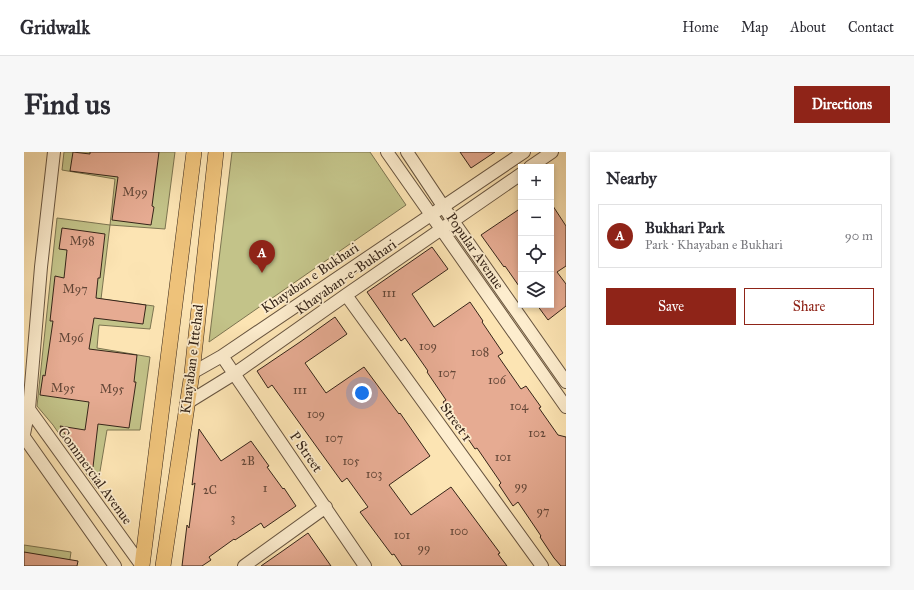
<!DOCTYPE html>
<meta charset="utf-8">
<style>
body{margin:0;font-family:"IM FELL Great Primer",serif;background:#f7f7f7;color:#2b2b33}
.controls{position:absolute;right:12px;top:12px;display:grid;overflow:hidden;border-radius:0px;box-shadow:0 2px 6px #0003}
.controls button{width:36px;height:36px;display:grid;place-items:center;padding:0;border:0;border-bottom:1px solid #e1e1e2;background:#fff;color:#2b2b33;font:20px sans-serif}
.you{position:absolute;left:338px;top:241px;width:14px;height:14px;margin:-10px;border:3px solid #fff;border-radius:50%;background:#1a73e8;box-shadow:0 0 0 6px #1a73e833}
.badge{display:grid;place-items:center;width:26px;height:26px;border-radius:50%;background:#8f2418;color:#fff;font-size:13px;font-weight:700}
.pin{position:absolute;translate:-50% -33px;filter:drop-shadow(0 1px 2px #0008)}
.pin::after{content:'';position:absolute;top:21px;width:14px;height:12px;background:inherit;clip-path:polygon(0 0,100% 0,50% 100%)}
.list{margin:0;padding:0;list-style:none}
h2{display:flex;justify-content:space-between;align-items:center;height:52px;margin:0;padding:0 16px;font-size:17px}
h2 small{font-size:13px;font-weight:400;color:#7c7c81}
.list li{display:grid;grid-template-columns:26px 1fr auto;gap:12px;align-items:center;box-sizing:border-box;height:64px;margin:0 8px 8px;padding:0 8px;border:1px solid #e1e1e2;border-radius:0px}
.list b{display:block;font-size:15px;white-space:nowrap}
.list p{margin:0;font-size:13px;white-space:nowrap;color:#7c7c81}
.list em{font-size:13px;font-style:normal;color:#7c7c81}
.actions{display:flex;gap:8px;padding:12px 16px}
.actions a{flex:1;padding:9px 0;border:1px solid #8f2418;border-radius:0px;text-align:center;font-size:14px;color:#8f2418}
.actions .main{background:#8f2418;color:#fff}
.icon{flex:none;width:22px;height:22px;fill:none;stroke:currentColor;stroke-width:2;stroke-linecap:round;stroke-linejoin:round}
.map{position:relative;flex:none;width:542px;height:414px;overflow:hidden;border-radius:0px}
header{display:flex;align-items:center;gap:24px;box-sizing:border-box;height:56px;padding:0 20px;background:#fff;border-bottom:1px solid #e1e1e2}
header strong{font-size:19px}
nav{display:flex;gap:22px;margin-inline-start:auto;font-size:14px}
.intro{display:flex;align-items:center;justify-content:space-between;box-sizing:border-box;height:96px;padding:0 24px}
h1{margin:0;font-size:28px}
.button{padding:10px 18px;border-radius:0px;background:#8f2418;color:#fff;font-size:14px;font-weight:700}
main{display:flex;gap:24px;padding:0 24px}
aside{flex:1;background:#fff;border-radius:0px;box-shadow:0 2px 6px #0003}
.map>svg:first-child{display:block}
.green{fill:#c3c389;stroke:#7c7451}
.building{fill:#e6ab92;stroke:#362519}
.lines{fill:none;stroke-linecap:round;stroke-linejoin:round}
.minor-casing{stroke:#685540;stroke-width:14}
.major-casing{stroke:#362519;stroke-width:16}
.minor{stroke:#fdedce;stroke-width:12}
.major{stroke:#eec27a;stroke-width:15}
.labels{text-anchor:middle;dominant-baseline:central;stroke-width:3.5;stroke-linejoin:round;paint-order:stroke}
.number-label{font-size:12px;fill:#624637}
.street-label{font-size:14px;fill:#362519;stroke:#fdedce}
</style>
<header>
<strong>Gridwalk</strong>
<nav><a>Home</a><a>Map</a><a>About</a><a>Contact</a></nav>
</header>
<div class="intro"><h1>Find us</h1><a class="button">Directions</a></div>
<main>
<div class="map">
<svg width="542" height="414" viewBox="0 0 542 414">
<rect width="100%" height="100%" fill="#fce4b3"/>
<filter id="stains"><feTurbulence type="fractalNoise" baseFrequency=".005" numOctaves="4"/><feColorMatrix values="0 0 0 0 .2 0 0 0 0 .09 0 0 0 0 .02 0 0 0 .5 -.17"/></filter>
<radialGradient id="worn" r=".72"><stop offset=".6" stop-color="#630" stop-opacity="0"/><stop offset="1" stop-color="#630" stop-opacity=".3"/></radialGradient>
<path class="green" d="M 40,0 L 151,0 L 141,77 L 86,73 L 77,147 L 130,154 L 126,177 L 75,173 L 73,196 L 126,205 L 116,278 L 83,278 L 73,337 L 29,273 L 13,254 L 33,66 L 86,73 L 91,27 L 38,18 Z
M 208,0 L 346,0 L 382,53 L 185,190 Z
M 0,393 L 47,400 L 45,414 L 0,414 Z"/>
<path class="building" d="M 49,0 L 66,2 L 66,0 L 135,0 L 128,54 L 130,55 L 127,73 L 88,68 L 94,25 L 46,19 Z
M 436,0 L 471,0 L 447,16 Z
M 527,51 L 542,74 L 542,114 L 533,120 L 542,132 L 542,154 L 524,168 L 513,153 L 527,153 Z
M 497,56 L 497,137 L 481,114 L 480,115 L 457,83 Z
M 38,76 L 81,82 L 76,126 L 74,126 L 72,146 L 122,153 L 119,172 L 70,166 L 65,197 L 113,203 L 110,230 L 112,230 L 105,276 L 74,272 L 69,315 L 61,314 L 36,274 L 61,278 L 65,250 L 16,243 L 19,223 L 21,224 L 29,169 L 26,169 L 31,124 L 40,126 L 43,98 L 35,97 Z
M 408,95 L 424,117 L 388,142 L 410,175 L 446,150 L 459,169 L 458,170 L 479,201 L 474,204 L 497,237 L 502,234 L 517,255 L 515,256 L 534,283 L 542,285 L 542,414 L 537,414 L 530,406 L 516,385 L 517,384 L 494,350 L 489,354 L 475,333 L 477,331 L 453,296 L 451,297 L 419,250 L 422,248 L 403,220 L 404,219 L 381,186 L 377,189 L 343,140 Z
M 311,165 L 323,182 L 281,211 L 302,241 L 340,215 L 357,238 L 375,262 L 376,261 L 406,304 L 365,333 L 387,363 L 427,335 L 476,401 L 474,402 L 483,414 L 378,414 L 370,402 L 368,403 L 336,360 L 344,355 L 323,326 L 318,330 L 248,233 L 244,236 L 233,219 L 276,190 Z
M 175,277 L 197,309 L 227,289 L 245,314 L 243,315 L 259,337 L 260,336 L 272,354 L 240,376 L 237,371 L 211,388 L 210,387 L 185,405 L 187,408 L 178,414 L 158,414 L 163,373 L 165,376 L 171,331 L 168,333 Z
M 284,381 L 307,414 L 237,414 L 260,398 Z
M 0,400 L 54,409 L 53,414 L 0,414 Z"/>
<g class="lines">
<g class="minor-casing">
<path id="minor" d="M 363,0 L 542,255
M 383,0 L 429,69 L 542,230
M 506,15 L 528,0
M 322,143 L 518,414
M 198,204 L 341,414
M 168,221 L 198,204 L 500,0
M 163,251 L 210,222 L 322,143 L 497,22
M 2,253 L 118,414
M 0,282 L 5,257 L 17,115 L 30,0
M 0,285 L 91,414
M 220,414 L 302,355"/>
</g>
<g class="major-casing">
<path id="major" d="M 118,414 L 170,0
M 139,414 L 168,221 L 192,0"/>
</g>
<use href="#minor" class="minor"/>
<use href="#major" class="major"/>
</g>
<g class="labels">
<g class="number-label">
<text x="111" y="40">M99</text>
<text x="58" y="89">M98</text>
<text x="51" y="137">M97</text>
<text x="365" y="141">111</text>
<text x="47" y="186">M96</text>
<text x="404" y="194">109</text>
<text x="456" y="200">108</text>
<text x="423" y="221">107</text>
<text x="473" y="228">106</text>
<text x="39" y="236">M95</text>
<text x="88" y="237">M95</text>
<text x="276" y="238">111</text>
<text x="495" y="254">104</text>
<text x="292" y="262">109</text>
<text x="513" y="281">102</text>
<text x="310" y="286">107</text>
<text x="479" y="305">101</text>
<text x="224" y="309">2B</text>
<text x="327" y="309">105</text>
<text x="350" y="322">103</text>
<text x="497" y="334">99</text>
<text x="241" y="336">1</text>
<text x="186" y="338">2C</text>
<text x="519" y="359">97</text>
<text x="209" y="366">3</text>
<text x="435" y="379">100</text>
<text x="378" y="383">101</text>
<text x="400" y="396">99</text>
</g>
<g class="street-label">
<text transform="translate(451 99) rotate(55)">Popular Avenue</text>
<text transform="translate(322 125) rotate(-35)">Khayaban-e-Bukhari</text>
<text transform="translate(286 126) rotate(-34)">Khayaban e Bukhari</text>
<text transform="translate(168 207) rotate(-83)">Khayaban e Ittehad</text>
<text transform="translate(432 270) rotate(54)">Street 1</text>
<text transform="translate(282 300) rotate(55)">P Street</text>
<text transform="translate(71 324) rotate(54)">Commercial Avenue</text>
</g>
</g>
<rect width="100%" height="100%" filter="url(#stains)"/>
<rect width="100%" height="100%" fill="url(#worn)"/>
</svg>
<div class="controls">
<button>+</button>
<button>−</button>
<button><svg class="icon" aria-label="locate" viewBox="0 0 24 24"><circle cx="12" cy="12" r="6"/><path d="M12 2v4M12 18v4M2 12h4M18 12h4"/></svg></button>
<button><svg class="icon" aria-label="layers" viewBox="0 0 24 24"><path d="M12 4l9 5-9 5-9-5zM3 14l9 5 9-5"/></svg></button>
</div>
<div class="you"></div>
<div class="pin badge" style="left:238px;top:121px">A</div>
</div>
<aside>
<h2>Nearby<small></small></h2>
<ul class="list">
<li><span class="badge">A</span><div><b>Bukhari Park</b><p>Park · Khayaban e Bukhari</p></div><em>90 m</em></li>
</ul>
<div class="actions"><a class="main">Save</a><a>Share</a></div>
</aside>
</main>
